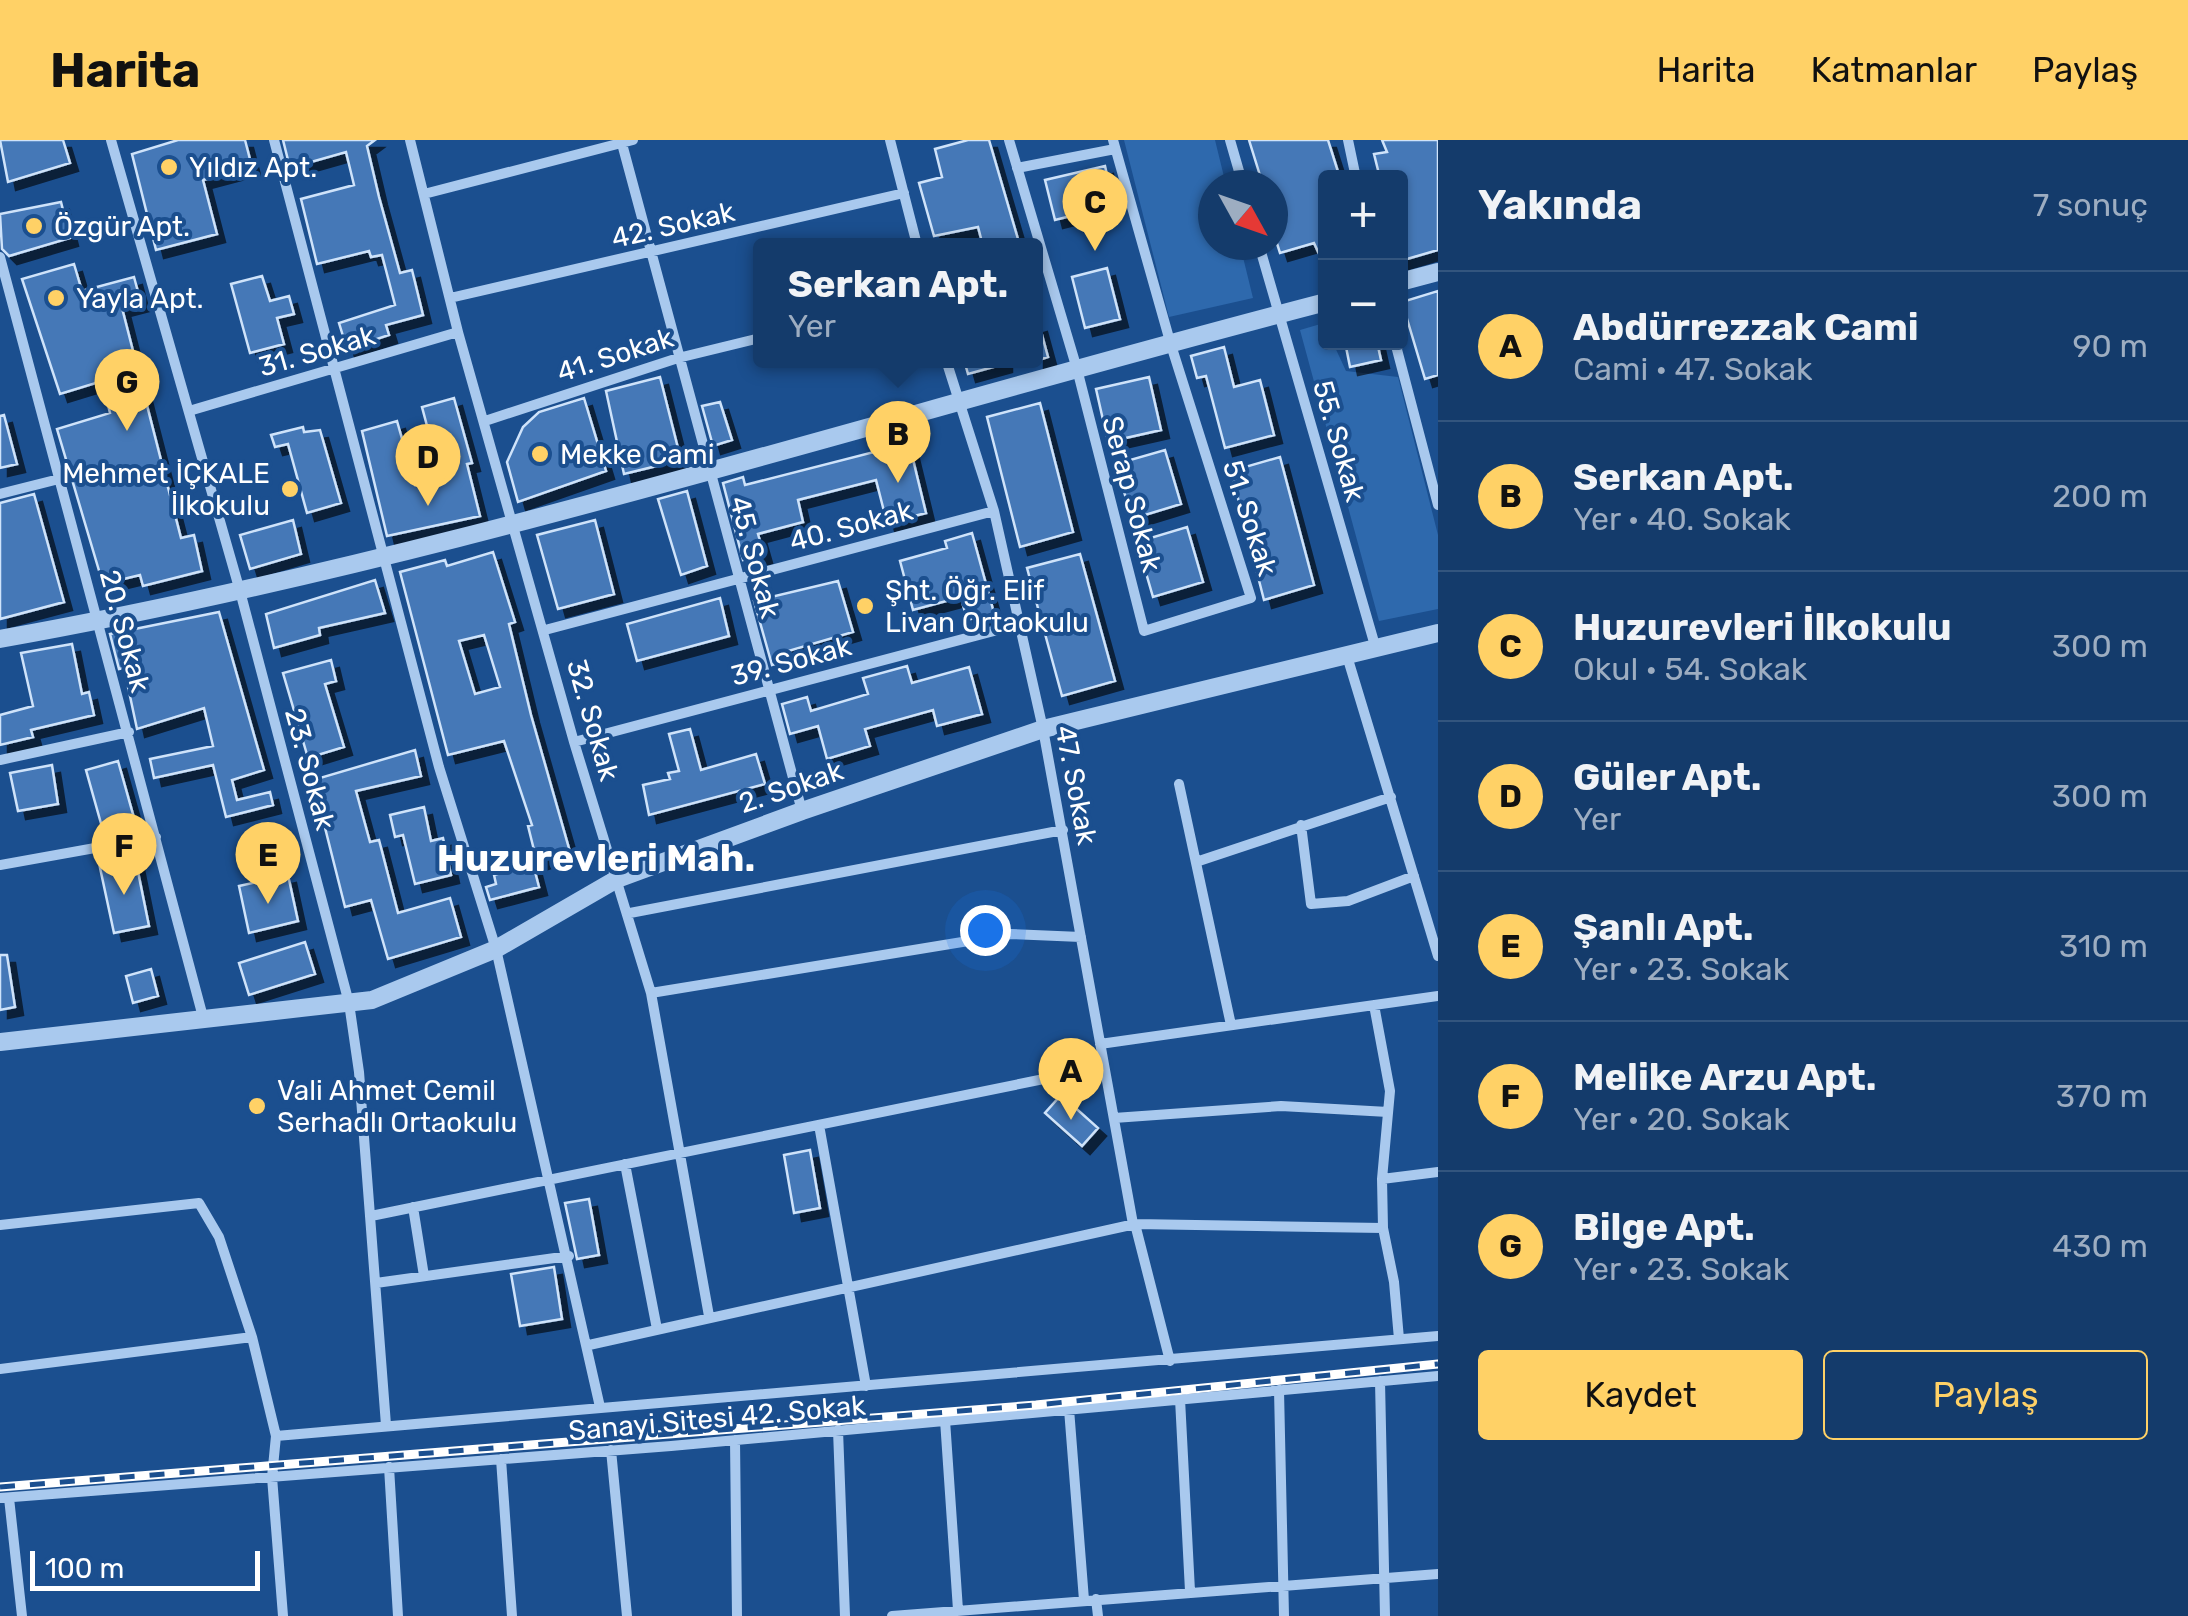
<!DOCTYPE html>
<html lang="tr">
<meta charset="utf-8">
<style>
body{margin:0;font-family:Rubik,sans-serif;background:#1d4271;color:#f1f3f6}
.controls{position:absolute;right:30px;top:30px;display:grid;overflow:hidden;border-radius:10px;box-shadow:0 2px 8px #0004}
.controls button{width:90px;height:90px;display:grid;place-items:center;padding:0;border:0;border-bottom:2px solid #33557e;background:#143b6b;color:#f1f3f6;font:50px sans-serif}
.compass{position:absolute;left:1198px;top:30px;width:90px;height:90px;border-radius:50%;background:#143b6b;box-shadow:0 2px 8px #0004;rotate:130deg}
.scale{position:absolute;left:30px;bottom:25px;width:230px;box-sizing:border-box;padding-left:10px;border:5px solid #fff;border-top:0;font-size:28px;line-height:35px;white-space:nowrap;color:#fff;-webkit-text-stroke:8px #1b4f8f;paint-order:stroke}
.you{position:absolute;left:985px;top:790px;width:35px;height:35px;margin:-25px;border:8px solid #fff;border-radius:50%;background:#1a73e8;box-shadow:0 0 0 15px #1a73e833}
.badge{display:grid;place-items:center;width:65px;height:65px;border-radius:50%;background:#ffd166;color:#111;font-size:32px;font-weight:700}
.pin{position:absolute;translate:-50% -82px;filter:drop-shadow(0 2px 5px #0008)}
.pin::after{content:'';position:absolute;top:52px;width:35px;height:30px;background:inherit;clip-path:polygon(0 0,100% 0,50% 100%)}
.popup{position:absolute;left:753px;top:98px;width:290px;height:130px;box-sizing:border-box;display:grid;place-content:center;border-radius:10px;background:#143b6b;filter:drop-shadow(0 2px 8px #0005);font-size:32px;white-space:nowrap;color:#9dadc1}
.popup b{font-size:38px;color:#f1f3f6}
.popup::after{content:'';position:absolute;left:50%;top:100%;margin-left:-20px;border:20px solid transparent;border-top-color:#143b6b}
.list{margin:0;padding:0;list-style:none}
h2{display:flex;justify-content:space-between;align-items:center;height:130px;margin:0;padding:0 40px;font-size:42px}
h2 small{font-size:32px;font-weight:400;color:#9dadc1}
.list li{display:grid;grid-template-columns:65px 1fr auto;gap:30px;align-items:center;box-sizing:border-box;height:150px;padding:0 40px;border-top:2px solid #33557e}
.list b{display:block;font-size:38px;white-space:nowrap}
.list p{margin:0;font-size:32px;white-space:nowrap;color:#9dadc1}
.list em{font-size:32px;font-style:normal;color:#9dadc1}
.actions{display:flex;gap:20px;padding:30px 40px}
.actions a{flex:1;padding:22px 0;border:2px solid #ffd166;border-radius:10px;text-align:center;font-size:35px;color:#ffd166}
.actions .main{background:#ffd166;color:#111}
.map{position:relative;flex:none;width:1438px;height:1476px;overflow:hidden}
header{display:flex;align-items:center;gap:60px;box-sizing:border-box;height:140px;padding:0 50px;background:#ffd166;color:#111}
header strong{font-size:48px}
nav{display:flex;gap:55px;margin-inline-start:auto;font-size:35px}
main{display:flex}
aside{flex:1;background:#143b6b}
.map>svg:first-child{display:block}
.green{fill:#2e69ad}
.building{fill:#4478b7;stroke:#cfe3fa;stroke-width:2.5;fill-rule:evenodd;filter:url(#shadow)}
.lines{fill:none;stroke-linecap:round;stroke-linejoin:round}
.minor{stroke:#a9c9ee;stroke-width:10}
.tertiary{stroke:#a9c9ee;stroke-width:18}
.rail-casing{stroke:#fff;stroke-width:9}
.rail{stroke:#1b4f8f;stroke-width:5;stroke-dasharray:15;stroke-linecap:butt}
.poi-dot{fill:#ffd166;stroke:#1b4f8f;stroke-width:4}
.labels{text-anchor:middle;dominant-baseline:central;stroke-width:8;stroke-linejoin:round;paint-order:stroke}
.poi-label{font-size:28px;fill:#fff;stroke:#1b4f8f;text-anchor:start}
.street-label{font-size:28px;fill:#fff;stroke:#1b4f8f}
.district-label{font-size:38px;font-weight:bold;fill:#fff;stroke:#1b4f8f}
</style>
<header>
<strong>Harita</strong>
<nav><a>Harita</a><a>Katmanlar</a><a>Paylaş</a></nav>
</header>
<main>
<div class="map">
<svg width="1438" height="1476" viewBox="0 0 1438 1476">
<defs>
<filter id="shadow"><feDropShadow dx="8" dy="8" stdDeviation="0" flood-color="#0009"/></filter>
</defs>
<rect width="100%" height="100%" fill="#1b4f8f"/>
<path class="green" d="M 1124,0 L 1215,0 L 1226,45 L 1213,45 L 1213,105 L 1240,105 L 1253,158 L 1169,177 Z
M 1324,183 L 1326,202 L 1333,203 L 1346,231 L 1398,237 L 1438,395 L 1438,469 L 1379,481 L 1300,190 Z"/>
<path class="building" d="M 0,0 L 63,0 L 70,23 L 8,42 Z
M 178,0 L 245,0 L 252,27 L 203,40 L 217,94 L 156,110 L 132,14 Z
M 283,0 L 375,0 L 367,6 L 379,57 L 400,133 L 412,130 L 423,175 L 386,185 L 389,195 L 347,209 L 339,183 L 395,165 L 382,115 L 371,117 L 369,111 L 317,124 L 301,59 L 354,45 L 346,12 L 290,28 Z
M 968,0 L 989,0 L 1020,106 L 983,106 L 978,87 L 934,96 L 919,43 L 942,37 L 935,9 Z
M 1249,0 L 1328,0 L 1340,38 L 1326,38 L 1326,129 L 1314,103 L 1280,113 L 1273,91 L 1273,45 L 1263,45 Z
M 1382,0 L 1438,0 L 1438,110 L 1400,121 L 1400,38 L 1380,38 L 1374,14 L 1387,12 Z
M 1105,26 L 1114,65 L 1055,80 L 1045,40 Z
M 61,62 L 70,98 L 9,116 L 2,109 L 0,74 Z
M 74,124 L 82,151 L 134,137 L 141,163 L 122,168 L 181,398 L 194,395 L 202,431 L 143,446 L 140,435 L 103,444 L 57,289 L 110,273 L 102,241 L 60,254 L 22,139 Z
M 1107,128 L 1120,179 L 1085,188 L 1072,137 Z
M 262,136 L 270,161 L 289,156 L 294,174 L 277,178 L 284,204 L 250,213 L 231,144 Z
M 1438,151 L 1438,235 L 1425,239 L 1402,162 Z
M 1039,184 L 1048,217 L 1036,221 L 1036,185 Z
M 1345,202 L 1377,202 L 1381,220 L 1350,227 Z
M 1224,207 L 1234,247 L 1260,240 L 1274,295 L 1225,308 L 1206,236 L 1197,238 L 1191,216 Z
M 964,220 L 1004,220 L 1004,224 L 968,234 Z
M 660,237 L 681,320 L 624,334 L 606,251 Z
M 1149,237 L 1161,290 L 1108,302 L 1096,249 Z
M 454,258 L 472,323 L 467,324 L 480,376 L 387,396 L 362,291 L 397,281 L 415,345 L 441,338 L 422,267 Z
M 584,258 L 606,331 L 518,362 L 507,322 L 523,287 L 539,272 Z
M 720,262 L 732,300 L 713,306 L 702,266 Z
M 1040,263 L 1073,392 L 1020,407 L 987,277 Z
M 4,275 L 17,324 L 0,328 L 0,276 Z
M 303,287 L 304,292 L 320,290 L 341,363 L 307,373 L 288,304 L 275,307 L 271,295 Z
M 909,303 L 926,373 L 887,383 L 876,340 L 798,360 L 803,382 L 758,394 L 764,415 L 743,420 L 723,343 L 743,337 L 745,345 Z
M 1165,310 L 1181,364 L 1132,379 L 1116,324 Z
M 1280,317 L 1314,445 L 1264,460 L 1231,331 Z
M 687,351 L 707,426 L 681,435 L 658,359 Z
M 34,354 L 64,462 L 0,479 L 0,363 Z
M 293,380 L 301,414 L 250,429 L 240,395 Z
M 595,380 L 614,454 L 558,469 L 537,395 Z
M 1187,387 L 1203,442 L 1153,457 L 1137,402 Z
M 972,393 L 994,473 L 967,480 L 961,457 L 913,470 L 900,421 L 947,408 L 945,401 Z
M 493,412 L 515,482 L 509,484 L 531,575 L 570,712 L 537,722 L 528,686 L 532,685 L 504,601 L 448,615 L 400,432 L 445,420 L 447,426 ZM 484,495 L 500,547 L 475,554 L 459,501 Z
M 1080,414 L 1115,541 L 1062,556 L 1027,428 Z
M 375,440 L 385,473 L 319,488 L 320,495 L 274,508 L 266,474 Z
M 838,441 L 853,492 L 788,511 L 790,520 L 772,525 L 754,461 Z
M 720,458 L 729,496 L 637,521 L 627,484 Z
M 219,472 L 264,630 L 232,640 L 237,660 L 270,652 L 273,665 L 226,677 L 213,625 L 154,638 L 150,619 L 213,606 L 204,568 L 137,589 L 124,528 L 119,529 L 110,494 Z
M 72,504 L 82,554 L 89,552 L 94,575 L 31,590 L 33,597 L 0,605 L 0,575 L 33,566 L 21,513 Z
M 331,520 L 336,541 L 325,544 L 344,607 L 308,618 L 283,533 Z
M 907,526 L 912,543 L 969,527 L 982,574 L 937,586 L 933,570 L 865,589 L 870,606 L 827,619 L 818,586 L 790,594 L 782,564 L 807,557 L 811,571 L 868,554 L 863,538 Z
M 690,589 L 701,630 L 756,614 L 765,644 L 649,675 L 643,645 L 670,639 L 668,633 L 679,631 L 669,594 Z
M 415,610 L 421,636 L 356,651 L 370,702 L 379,700 L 398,773 L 450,758 L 461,797 L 388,819 L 371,760 L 345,767 L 313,640 Z
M 118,621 L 134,678 L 102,687 L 86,630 Z
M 52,625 L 58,664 L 18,671 L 10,633 Z
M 424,667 L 431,701 L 443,698 L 451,735 L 415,744 L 403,695 L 395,697 L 390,675 Z
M 135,717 L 149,786 L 114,793 L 99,723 Z
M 533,724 L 539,747 L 490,760 L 486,747 L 496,744 L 494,735 Z
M 288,735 L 298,781 L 249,793 L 239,746 Z
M 305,802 L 315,834 L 249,855 L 239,823 Z
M 0,815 L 7,815 L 15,867 L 0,870 Z
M 151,829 L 158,856 L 133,863 L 126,836 Z
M 1061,955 L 1098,988 L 1082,1006 L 1045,973 Z
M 810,1010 L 820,1068 L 794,1073 L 784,1015 Z
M 589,1059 L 599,1115 L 577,1119 L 565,1063 Z
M 554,1127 L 562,1179 L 520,1186 L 511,1134 Z"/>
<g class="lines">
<path class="minor" d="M 111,0 L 240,451 L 349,863 L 359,932 L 386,1285
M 274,0 L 439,627 L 496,809 L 600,1267
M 410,0 L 458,192 L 574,602 L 651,853 L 709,1176
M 621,0 L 802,671
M 890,0 L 917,105
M 1009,0 L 1077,229 L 1144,491 L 1251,458 L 1171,205 L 1113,0
M 1230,0 L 1243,45
M 1348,0 L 1356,38
M 1017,28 L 1115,9
M 424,54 L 633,0
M 1259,105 L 1376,509
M 0,117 L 203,877
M 450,158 L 904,53
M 1395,202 L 1438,365
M 946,220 L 994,371 L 1043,589 L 1133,1084
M 189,271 L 458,192
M 485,281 L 678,218 L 760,198
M 0,354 L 59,339
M 545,490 L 994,371
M 1347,516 L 1438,816
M 574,602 L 1020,484
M 0,620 L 129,592
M 1179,644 L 1231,885
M 1301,685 L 1311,764 L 1348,761 L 1414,736
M 1196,722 L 1391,657
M 0,725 L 156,697
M 630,773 L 1063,690
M 651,853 L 1011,794 L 1081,797
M 1374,865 L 1390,951 L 1382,1039 L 1383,1088 L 1394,1142 L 1399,1199
M 1100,904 L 1438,856
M 1114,978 L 1281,966 L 1388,972
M 819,985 L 866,1246
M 625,1024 L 657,1189
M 1382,1039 L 1438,1032
M 413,1067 L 424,1136
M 371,1076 L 1103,927
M 1135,1084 L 1170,1221
M 0,1085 L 199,1063 L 219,1097 L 252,1197 L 276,1296 L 272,1337 L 283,1476
M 376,1143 L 569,1116
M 589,1205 L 1135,1084 L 1383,1088
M 0,1229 L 252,1197
M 1380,1241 L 1385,1476
M 1279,1250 L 1284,1476
M 1180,1259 L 1190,1451
M 1069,1269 L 1084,1460
M 945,1280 L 958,1470
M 838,1290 L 845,1476
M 276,1296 L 1438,1196
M 735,1300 L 737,1476
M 611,1310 L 627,1476
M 501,1319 L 512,1476
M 389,1327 L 398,1476
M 0,1358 L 671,1306 L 1438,1236
M 9,1358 L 22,1476
M 1096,1459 L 1098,1476
M 892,1476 L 1438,1434"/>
<path class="tertiary" d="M 1400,142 L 1438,132
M 0,499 C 449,419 885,276 1326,162
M 0,902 L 372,860 L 496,809 L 617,739 L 802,671 L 1043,589 L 1438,493"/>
<g class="rail-casing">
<path id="rail" d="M 0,1347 L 1036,1265 L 1438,1224"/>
</g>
<use href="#rail" class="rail"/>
</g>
<g class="poi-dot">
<circle cx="169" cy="27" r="10"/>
<circle cx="34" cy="86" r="10"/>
<circle cx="56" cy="158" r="10"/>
<circle cx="540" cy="314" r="10"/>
<circle cx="290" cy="349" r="10"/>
<circle cx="865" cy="466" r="10"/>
<circle cx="257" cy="966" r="10"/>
</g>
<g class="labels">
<g class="poi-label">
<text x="189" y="27">Yıldız Apt.</text>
<text x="54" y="86">Özgür Apt.</text>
<text x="76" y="158">Yayla Apt.</text>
<text x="560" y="314">Mekke Cami</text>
<text x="270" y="333" text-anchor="end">Mehmet İÇKALE<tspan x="270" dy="32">İlkokulu</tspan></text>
<text x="885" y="450">Şht. Öğr. Elif<tspan x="885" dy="32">Livan Ortaokulu</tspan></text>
<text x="277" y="950">Vali Ahmet Cemil<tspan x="277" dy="32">Serhadlı Ortaokulu</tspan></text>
</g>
<g class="street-label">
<text transform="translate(673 85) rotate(-13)">42. Sokak</text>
<text transform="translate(317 211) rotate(-16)">31. Sokak</text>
<text transform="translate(615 215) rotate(-18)">41. Sokak</text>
<text transform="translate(1339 301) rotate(74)">55. Sokak</text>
<text transform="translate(1132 354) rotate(75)">Serap Sokak</text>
<text transform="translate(1250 378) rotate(72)">51. Sokak</text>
<text transform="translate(851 386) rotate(-15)">40. Sokak</text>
<text transform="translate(755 417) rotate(75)">45. Sokak</text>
<text transform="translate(125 491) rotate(75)">20. Sokak</text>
<text transform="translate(791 521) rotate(-15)">39. Sokak</text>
<text transform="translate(593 580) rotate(74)">32. Sokak</text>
<text transform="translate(310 629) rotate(75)">23. Sokak</text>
<text transform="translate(1076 645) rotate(79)">47. Sokak</text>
<text transform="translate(791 647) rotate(-19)">2. Sokak</text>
<text transform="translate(717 1278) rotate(-5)">Sanayi Sitesi 42. Sokak</text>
</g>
<g class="district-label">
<text x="596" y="718">Huzurevleri Mah.</text>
</g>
</g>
</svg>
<div class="controls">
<button>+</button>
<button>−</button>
</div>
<svg class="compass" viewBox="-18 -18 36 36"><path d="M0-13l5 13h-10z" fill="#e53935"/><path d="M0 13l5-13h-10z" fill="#9dadc1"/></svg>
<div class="scale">100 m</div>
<div class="you"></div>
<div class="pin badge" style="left:1071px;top:980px">A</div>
<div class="pin badge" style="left:898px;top:343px">B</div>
<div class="popup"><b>Serkan Apt.</b>Yer</div>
<div class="pin badge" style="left:1095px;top:111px">C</div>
<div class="pin badge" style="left:428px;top:366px">D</div>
<div class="pin badge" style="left:268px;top:764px">E</div>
<div class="pin badge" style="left:124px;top:755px">F</div>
<div class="pin badge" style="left:127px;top:291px">G</div>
</div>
<aside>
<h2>Yakında<small>7 sonuç</small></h2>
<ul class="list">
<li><span class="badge">A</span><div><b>Abdürrezzak Cami</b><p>Cami · 47. Sokak</p></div><em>90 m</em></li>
<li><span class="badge">B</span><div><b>Serkan Apt.</b><p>Yer · 40. Sokak</p></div><em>200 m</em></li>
<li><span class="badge">C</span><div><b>Huzurevleri İlkokulu</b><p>Okul · 54. Sokak</p></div><em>300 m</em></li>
<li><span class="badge">D</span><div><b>Güler Apt.</b><p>Yer</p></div><em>300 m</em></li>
<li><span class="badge">E</span><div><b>Şanlı Apt.</b><p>Yer · 23. Sokak</p></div><em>310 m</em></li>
<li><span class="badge">F</span><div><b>Melike Arzu Apt.</b><p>Yer · 20. Sokak</p></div><em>370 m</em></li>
<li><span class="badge">G</span><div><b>Bilge Apt.</b><p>Yer · 23. Sokak</p></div><em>430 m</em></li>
</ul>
<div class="actions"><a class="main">Kaydet</a><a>Paylaş</a></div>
</aside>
</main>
